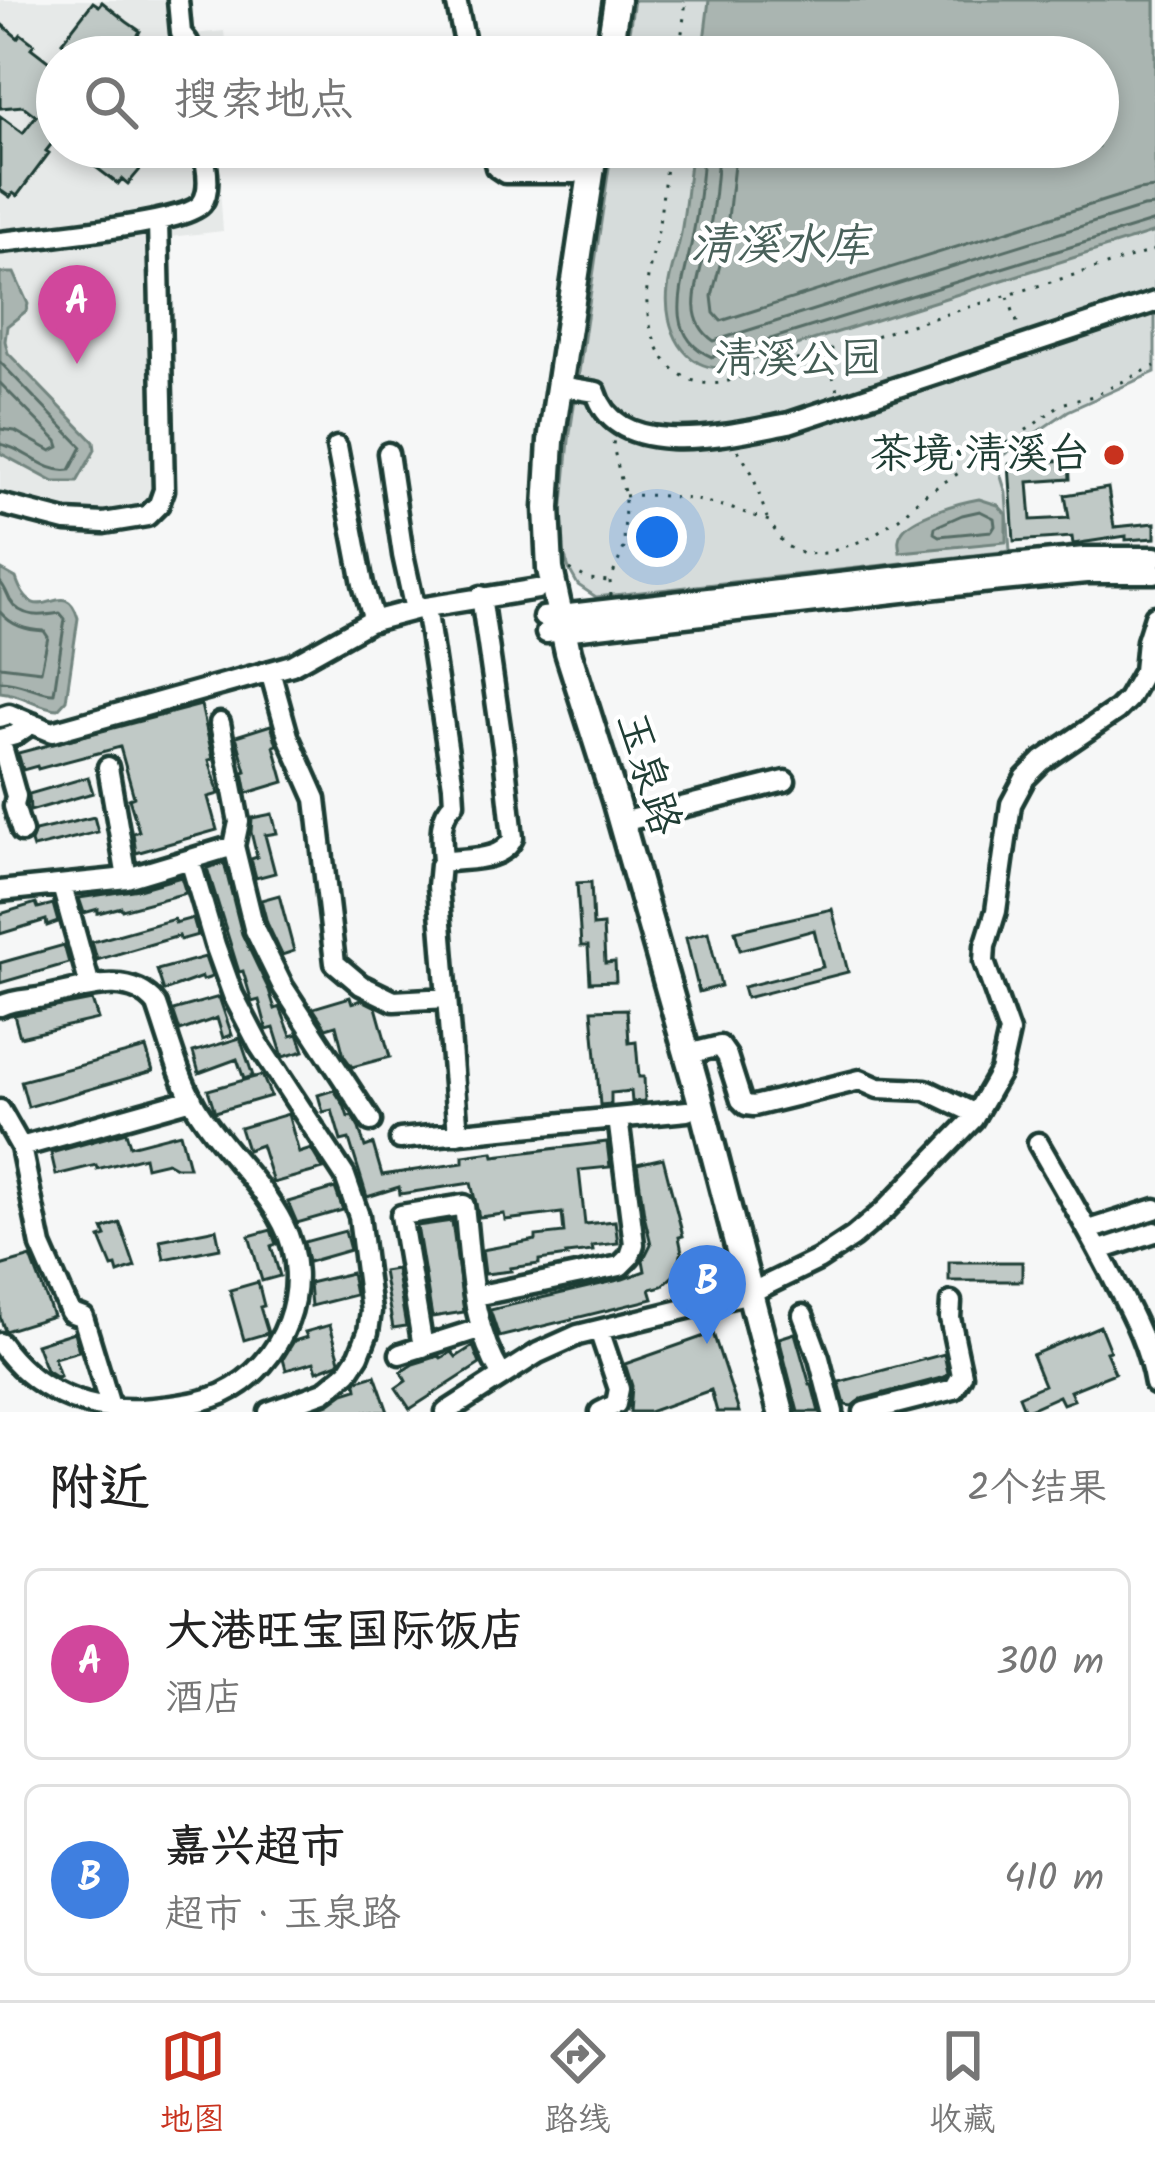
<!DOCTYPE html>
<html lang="zh">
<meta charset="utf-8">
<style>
body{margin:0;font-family:Kalam,"LXGW WenKai TC",sans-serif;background:#f6f6f6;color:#222}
.you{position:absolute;left:657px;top:537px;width:42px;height:42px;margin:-30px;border:9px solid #fff;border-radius:50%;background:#1a73e8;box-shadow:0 0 0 18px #1a73e833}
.badge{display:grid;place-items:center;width:78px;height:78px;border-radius:50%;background:#c8321e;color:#fff;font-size:39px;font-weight:700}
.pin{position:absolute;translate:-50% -99px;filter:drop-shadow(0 3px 6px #0008)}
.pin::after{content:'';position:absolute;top:63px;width:42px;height:36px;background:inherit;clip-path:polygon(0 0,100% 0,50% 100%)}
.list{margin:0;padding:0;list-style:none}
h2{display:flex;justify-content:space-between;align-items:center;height:156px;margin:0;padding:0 48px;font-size:51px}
h2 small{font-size:39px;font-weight:400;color:#767676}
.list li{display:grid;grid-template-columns:78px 1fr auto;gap:36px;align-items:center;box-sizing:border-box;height:192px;margin:0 24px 24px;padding:0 24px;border:3px solid #e0e0e0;border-radius:18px}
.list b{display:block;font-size:45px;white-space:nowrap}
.list p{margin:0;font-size:39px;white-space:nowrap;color:#767676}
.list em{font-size:39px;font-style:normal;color:#767676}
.icon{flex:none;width:66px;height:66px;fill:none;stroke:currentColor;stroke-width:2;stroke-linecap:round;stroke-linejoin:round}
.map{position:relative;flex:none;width:1155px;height:1412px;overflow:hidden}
.search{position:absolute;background:#fff;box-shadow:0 6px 18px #0003;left:36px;right:36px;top:36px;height:132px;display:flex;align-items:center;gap:30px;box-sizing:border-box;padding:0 42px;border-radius:66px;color:#767676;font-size:45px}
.sheet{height:588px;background:#fff}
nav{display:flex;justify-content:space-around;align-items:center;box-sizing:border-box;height:168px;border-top:3px solid #e0e0e0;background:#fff;font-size:33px;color:#767676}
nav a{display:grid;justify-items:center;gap:6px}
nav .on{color:#c8321e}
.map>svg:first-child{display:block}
.built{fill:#e6e9e8}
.green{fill:#d6dcdb;stroke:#7a8c88;stroke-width:3}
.water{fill:#aab5b1;stroke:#72857f;stroke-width:3}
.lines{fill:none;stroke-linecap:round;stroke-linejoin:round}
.shore{stroke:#576d66;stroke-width:3}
.building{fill:#c0c9c6;stroke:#1f3d34;stroke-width:3}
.minor-casing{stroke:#1f3d34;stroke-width:27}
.major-casing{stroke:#1f3d34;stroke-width:33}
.path{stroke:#1f3d34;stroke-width:3;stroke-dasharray:3 9;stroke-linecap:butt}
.minor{stroke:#fff;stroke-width:18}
.major{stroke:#fff;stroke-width:24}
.poi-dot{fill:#c8321e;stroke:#fff;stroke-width:4.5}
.labels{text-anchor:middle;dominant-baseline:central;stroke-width:9;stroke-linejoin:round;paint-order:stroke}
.park-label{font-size:42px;fill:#445d55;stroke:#fff}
.poi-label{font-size:42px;fill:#1f3d34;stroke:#fff;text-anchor:end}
.street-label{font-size:42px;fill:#1f3d34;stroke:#fff}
.water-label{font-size:45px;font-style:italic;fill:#49615a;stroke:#fff}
</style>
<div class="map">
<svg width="1155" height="1412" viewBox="0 0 1155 1412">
<rect width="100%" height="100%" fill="#f6f7f7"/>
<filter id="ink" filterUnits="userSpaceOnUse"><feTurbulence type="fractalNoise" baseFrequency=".00833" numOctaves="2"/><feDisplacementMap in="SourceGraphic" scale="24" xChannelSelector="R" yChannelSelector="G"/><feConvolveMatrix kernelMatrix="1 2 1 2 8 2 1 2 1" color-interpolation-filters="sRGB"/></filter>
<g filter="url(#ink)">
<path class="built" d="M 0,0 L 189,0 L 193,34 L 224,31 L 227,57 L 57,57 L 57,147 L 217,147 L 223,231 L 152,239 L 155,489 L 152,499 L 143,508 L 104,514 L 86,514 L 68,512 L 0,495 Z"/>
<path class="green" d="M 634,0 L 1155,0 L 1155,372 L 1068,411 L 996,460 L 1006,493 L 1010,551 L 596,597 L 578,585 L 569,569 L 562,547 L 561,525 L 569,440 L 612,147 L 1098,147 L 1098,57 L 625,57 Z"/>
<path class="water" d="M 709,0 L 1155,0 L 1155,232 L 727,367 C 684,374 663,326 668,289 C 670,270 678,252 681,233 C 686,204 688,176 692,147 L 1098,147 L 1098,57 L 702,57 Z
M 0,273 L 14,273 L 28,304 L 26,311 L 7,326 L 5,341 L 8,353 L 94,442 L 95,450 L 77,482 L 54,482 L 0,453 Z
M 979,499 L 998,505 L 1006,514 L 1006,542 L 900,552 C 899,544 897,540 902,532 C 911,516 961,502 979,499 Z
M 0,569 L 16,578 C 36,637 64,570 78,618 L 66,700 L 58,709 C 39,708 24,694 0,692 Z"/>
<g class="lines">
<path class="shore" d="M 703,147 C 702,177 698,211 692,240 C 685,280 660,335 712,357 L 1155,221
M 718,147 C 717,178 713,212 707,243 C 701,276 679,317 714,341 L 1143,207 L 1155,206
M 736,147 L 725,245 L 712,296 L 714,313 L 721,321 L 1138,190 L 1155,188
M 0,362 L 82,447 L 70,470 C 45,474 25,448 0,444
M 0,383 L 57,441 L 59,447 L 51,451 L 15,431 L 0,429
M 980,511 L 994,518 L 995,526 L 992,531 L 939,536 L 934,533 L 935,527 L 962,515 Z
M 0,582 C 5,587 7,594 10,600 C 21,619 43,616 60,613 L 65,619 L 54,693 C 41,694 21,681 0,681
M 0,612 C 12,626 26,630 44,631 L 48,637 L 41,671 L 0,666"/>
</g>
<path class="building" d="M 93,2 L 99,6 L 102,2 L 127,22 L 140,31 L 138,35 L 140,37 L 129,53 L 124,49 L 118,57 L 58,57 L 67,46 L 62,42 Z
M 0,23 L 18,38 L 21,34 L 34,44 L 31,48 L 57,68 L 57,137 L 46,151 L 49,153 L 17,196 L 13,193 L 10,197 L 0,190 L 0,116 L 23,133 L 36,116 L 23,106 L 0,108 Z
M 69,147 L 159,147 L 128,184 L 122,179 L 118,184 Z
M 1069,460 L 1070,479 L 1028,482 L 1031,520 L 1069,518 L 1065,495 L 1108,488 L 1114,527 L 1155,523 L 1155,538 L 1126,540 L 1126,536 L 1073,544 L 1072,537 L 1014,541 L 1009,464 Z
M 201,705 L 213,759 L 209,760 L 219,794 L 208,797 L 217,830 L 136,853 L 133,833 L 139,831 L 129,799 L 134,797 L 120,747 L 38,769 L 37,766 L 23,770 L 18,753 Z
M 271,725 L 277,745 L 274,746 L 284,782 L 247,793 L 243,772 L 246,771 L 236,736 Z
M 88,777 L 93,793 L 30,811 L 29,794 Z
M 272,814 L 277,833 L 265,835 L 275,873 L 256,878 L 251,859 L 257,857 L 251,832 L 252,818 Z
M 94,817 L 98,832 L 33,848 L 31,842 L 35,831 Z
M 224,863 L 242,934 L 269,990 L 275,1009 L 280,1007 L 291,1036 L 298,1034 L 304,1051 L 283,1057 L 274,1028 L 267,1030 L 259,1000 L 252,1002 L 243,971 L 239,972 L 207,868 Z
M 181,877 L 186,893 L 122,910 L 121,907 L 98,913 L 98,909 L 84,913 L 79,898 L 139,889 Z
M 591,882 L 593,926 L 603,925 L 605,963 L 615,962 L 616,981 L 590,982 L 588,946 L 581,946 L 577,883 Z
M 279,895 L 294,951 L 282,955 L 267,923 L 261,900 Z
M 36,903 L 38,908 L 53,904 L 58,922 L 47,926 L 46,920 L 0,934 L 0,914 Z
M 832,909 L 848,972 L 746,998 L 743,987 L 823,967 L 814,930 L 740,950 L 735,931 Z
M 193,918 L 198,935 L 180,940 L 179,936 L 97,960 L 92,942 L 174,919 L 175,923 Z
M 708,932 L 721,986 L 699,992 L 686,938 Z
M 64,945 L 69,963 L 0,983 L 0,963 Z
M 205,957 L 212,977 L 203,980 L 202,977 L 164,991 L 157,970 Z
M 219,997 L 232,1035 L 223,1038 L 217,1018 L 180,1031 L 173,1010 Z
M 350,997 L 352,1003 L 362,1000 L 376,1007 L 390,1057 L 352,1067 L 344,1056 L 336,1025 L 326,1028 L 313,1008 Z
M 92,1000 L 98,1019 L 20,1037 L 14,1015 Z
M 627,1009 L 629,1043 L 636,1042 L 639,1077 L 644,1077 L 645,1101 L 632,1102 L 631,1091 L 611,1093 L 611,1104 L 600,1105 L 592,1010 Z
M 240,1038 L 253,1076 L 244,1079 L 237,1059 L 199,1073 L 193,1052 Z
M 146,1048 L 153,1071 L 28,1107 L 21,1081 Z
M 262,1075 L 271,1096 L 215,1112 L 208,1090 Z
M 334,1090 L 344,1105 L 348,1117 L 352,1116 L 359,1128 L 365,1147 L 373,1144 L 382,1175 L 463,1163 L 463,1156 L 493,1152 L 494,1156 L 607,1142 L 610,1167 L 579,1170 L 585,1224 L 615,1221 L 618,1243 L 592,1246 L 593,1251 L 566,1254 L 567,1256 L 539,1260 L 539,1264 L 510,1268 L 511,1271 L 485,1274 L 482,1250 L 536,1240 L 536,1236 L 564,1233 L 562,1213 L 505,1220 L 504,1214 L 479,1217 L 471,1183 L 400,1194 L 399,1187 L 367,1197 L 349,1139 L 341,1141 L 332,1110 L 323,1112 L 318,1095 Z
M 288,1114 L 299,1153 L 311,1149 L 323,1169 L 273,1183 L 261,1145 L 247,1150 L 240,1128 Z
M 126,1132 L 130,1146 L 180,1133 L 189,1167 L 176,1167 L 167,1162 L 146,1167 L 144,1157 L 97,1169 L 96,1165 L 56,1175 L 51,1153 Z
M 663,1158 L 683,1236 L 679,1237 L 682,1252 L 674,1275 L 662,1286 L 650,1289 L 653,1299 L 499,1337 L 490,1310 L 623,1279 L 645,1271 L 643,1260 L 651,1244 L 644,1215 L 637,1164 Z
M 335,1188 L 343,1210 L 297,1223 L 288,1202 Z
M 452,1221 L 464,1312 L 432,1317 L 417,1226 Z
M 120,1223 L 135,1267 L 118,1273 L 116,1266 L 112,1267 L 100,1238 L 106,1236 L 103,1229 Z
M 216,1229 L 220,1248 L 164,1259 L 160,1240 Z
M 271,1230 L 276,1244 L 271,1246 L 280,1276 L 262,1281 L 249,1236 Z
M 345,1231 L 350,1250 L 308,1262 L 304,1242 Z
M 31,1257 L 53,1316 L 5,1331 L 0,1317 L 0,1266 Z
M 949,1262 L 1022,1262 L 1022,1281 L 949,1281 Z
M 396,1269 L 406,1326 L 393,1328 L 383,1271 Z
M 351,1273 L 355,1295 L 311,1306 L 309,1283 Z
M 258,1282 L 264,1306 L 260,1307 L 268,1333 L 244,1340 L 230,1290 Z
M 330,1325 L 340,1360 L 338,1363 L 317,1371 L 314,1362 L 286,1370 L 283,1359 L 294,1341 L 307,1337 L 305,1332 Z
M 1100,1326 L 1110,1351 L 1106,1352 L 1115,1373 L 1070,1391 L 1074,1400 L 1063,1404 L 1059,1396 L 1025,1411 L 1019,1396 L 1044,1385 L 1032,1355 Z
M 74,1332 L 79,1351 L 54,1358 L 60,1376 L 57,1377 L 46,1370 L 36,1344 Z
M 713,1333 L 739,1412 L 717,1412 L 711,1390 L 649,1412 L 630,1412 L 632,1386 L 625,1364 Z
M 795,1333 L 810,1385 L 812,1385 L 819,1412 L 798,1412 L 779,1338 Z
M 473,1346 L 480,1364 L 410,1409 L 396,1388 L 406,1381 L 401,1372 L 413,1364 L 439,1356 L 441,1358 L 452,1352 L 456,1357 Z
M 944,1354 L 948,1373 L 945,1377 L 861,1399 L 852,1406 L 845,1405 L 839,1382 Z
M 375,1375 L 388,1412 L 308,1412 L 329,1404 L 344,1393 L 357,1389 L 356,1383 L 358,1380 Z"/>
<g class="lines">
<g class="minor-casing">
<path id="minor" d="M 178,0 L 181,33 L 188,42 L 190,57
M 456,0 L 468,57
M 491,147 L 496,167 L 505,173 L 575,173
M 0,242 C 33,238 188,224 202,203 C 212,189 206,162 202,147
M 559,386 L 596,392 C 617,464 735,433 789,423 L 1155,302
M 337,447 L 363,584 L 374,621
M 388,453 L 403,555 L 415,610
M 0,504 L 66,521 L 104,523 L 147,516 L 159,504 L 164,490 L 158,221
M 426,607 L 453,786 L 454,803 C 437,818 442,841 443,862
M 543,617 L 979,567 L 1085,557 L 1155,557
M 546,633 L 981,583 L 1086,573 L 1155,573
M 270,671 L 288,736 L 316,799 L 335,963 L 361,985 L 394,1001 L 447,998
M 0,717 L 9,714 L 52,732 L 292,665 L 369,622 L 426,607 L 537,589
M 220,723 L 239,822 L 234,846 L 254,928 L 283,987 L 371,1121
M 108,767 L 127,878
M 622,822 L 785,781
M 22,832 L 14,806 L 16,796 L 0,739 L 15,735 L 32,723
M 190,860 L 215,945 L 233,995 L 259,1045 L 345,1176 L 359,1216 L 371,1311 L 368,1332 L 359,1355 L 348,1372 L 324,1392 L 269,1412
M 62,886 L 90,986
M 0,891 L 127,878 L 234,846
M 0,1006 C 13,1000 24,1000 38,998 C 76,992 128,968 157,1005 C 169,1039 178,1076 196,1107 C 221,1149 261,1181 283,1224 C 315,1285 285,1365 222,1394 C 199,1404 167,1407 141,1409 C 84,1412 33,1390 0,1343
M 688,1054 L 720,1046 L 727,1056 L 741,1100 L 746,1105 L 754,1106 L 860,1080 L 878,1088 L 926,1090 L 976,1114
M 0,1110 L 21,1147 L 41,1246 L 70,1312 L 83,1317 L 111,1409
M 458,1134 L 438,886 L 440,865 L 443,862 C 467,858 502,862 513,838 L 504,755 L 481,596
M 400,1139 L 687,1111
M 1038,1143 C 1065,1190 1093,1237 1117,1286 C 1134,1318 1149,1348 1155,1384
M 21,1147 L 192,1099
M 1089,1230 L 1155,1209
M 1100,1250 L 1155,1232
M 475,1296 L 620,1266 L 630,1256 L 634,1244 L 618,1118
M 803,1315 L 819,1358 L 833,1412
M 599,1330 L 619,1389 L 616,1404 L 600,1412
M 423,1347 L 401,1215 L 464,1205 C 471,1265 470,1324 502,1376
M 400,1354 L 479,1329
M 446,1412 L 538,1353 L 578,1335 L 750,1293 L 818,1260 L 853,1237 L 886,1209 L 973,1119 L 1000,1072 L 1009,1032 L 984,962 L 985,946 L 996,911 L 1011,804 L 1025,778 L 1042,761 L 1117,710 L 1128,699 L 1144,671 L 1147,641 L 1155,616
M 864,1412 L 954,1389 L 962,1375 L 950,1318 L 951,1302"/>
</g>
<g class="major-casing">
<path id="major" d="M 608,57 L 617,0
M 595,147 L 551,441 L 547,508 L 550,569 L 568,652 L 615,800 L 698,1092 L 781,1412"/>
</g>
<path class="path" d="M 679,57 L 686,0
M 668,147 C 665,175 662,203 658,231 C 655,250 648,268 647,287 C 644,335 666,390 722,383 L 1155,250
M 1008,297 L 1019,328
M 826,353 L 837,390
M 738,450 L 752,473 L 767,518
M 625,496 C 676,492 722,504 769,521 L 784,545 L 803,554 L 827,553 L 867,539 L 899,518 L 921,497 L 1031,427 L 1061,404 L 1093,396 L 1155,366
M 570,569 L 588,579 L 610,581
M 611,596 L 610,581 L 624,548 L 625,496 L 613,446 L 614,436"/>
<use href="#minor" class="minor"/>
<use href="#major" class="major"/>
</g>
</g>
<circle class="poi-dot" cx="1114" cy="455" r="12"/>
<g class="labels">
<g class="park-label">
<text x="798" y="360">清溪公园</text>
</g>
<g class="poi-label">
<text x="1090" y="455">茶境·清溪台</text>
</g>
<g class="street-label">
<text transform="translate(647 774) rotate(73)">玉泉路</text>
</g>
<g class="water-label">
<text x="780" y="247">清溪水库</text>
</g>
</g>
</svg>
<div class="you"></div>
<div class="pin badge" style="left:77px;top:364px;background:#d1479c">A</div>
<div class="pin badge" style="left:707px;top:1344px;background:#3f7fe0">B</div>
<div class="search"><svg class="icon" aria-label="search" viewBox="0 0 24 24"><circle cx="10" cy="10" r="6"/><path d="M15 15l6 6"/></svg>搜索地点</div>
</div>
<section class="sheet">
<h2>附近<small>2个结果</small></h2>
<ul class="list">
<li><span class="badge" style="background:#d1479c">A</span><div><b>大港旺宝国际饭店</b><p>酒店</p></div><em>300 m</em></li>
<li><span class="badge" style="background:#3f7fe0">B</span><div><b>嘉兴超市</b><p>超市 · 玉泉路</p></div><em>410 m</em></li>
</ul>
</section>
<nav>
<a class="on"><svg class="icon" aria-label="map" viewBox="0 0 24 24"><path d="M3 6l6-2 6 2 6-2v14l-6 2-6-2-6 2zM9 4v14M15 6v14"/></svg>地图</a>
<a><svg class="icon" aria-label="directions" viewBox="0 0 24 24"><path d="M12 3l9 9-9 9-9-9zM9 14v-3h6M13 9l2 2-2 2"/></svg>路线</a>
<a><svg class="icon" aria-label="saved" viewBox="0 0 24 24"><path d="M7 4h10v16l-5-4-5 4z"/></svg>收藏</a>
</nav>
